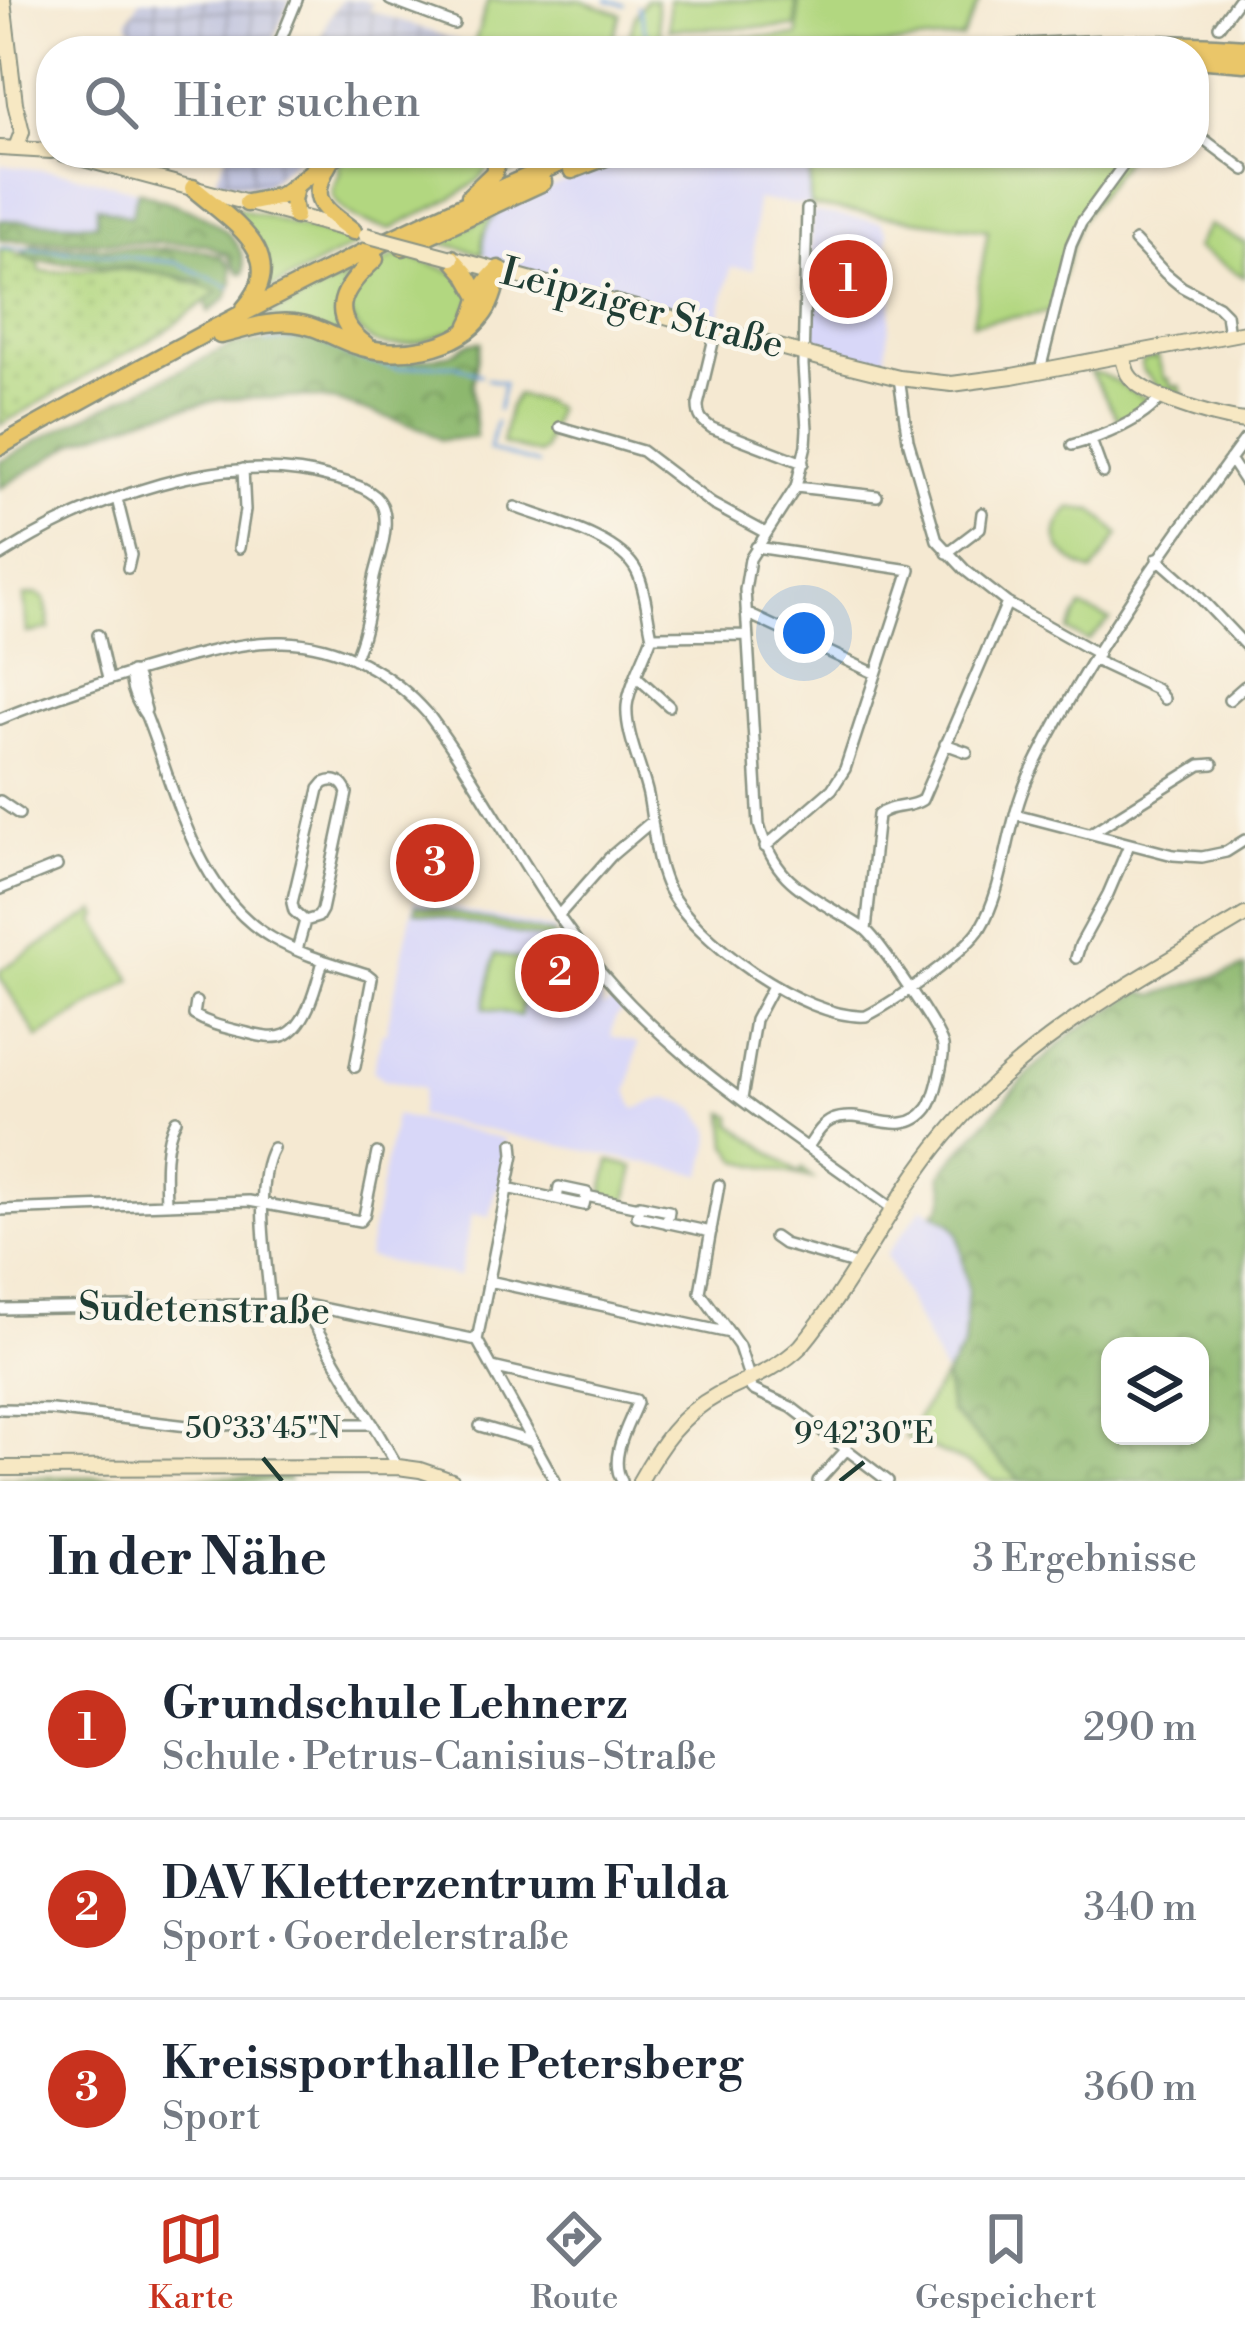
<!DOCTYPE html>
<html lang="de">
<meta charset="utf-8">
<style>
body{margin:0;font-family:"Libre Bodoni",serif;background:#f6f6f7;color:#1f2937}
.controls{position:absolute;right:36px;bottom:36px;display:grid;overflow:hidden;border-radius:24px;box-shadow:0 3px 9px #0004}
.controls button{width:108px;height:108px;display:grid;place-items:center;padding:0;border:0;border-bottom:3px solid #e0e1e3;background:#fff;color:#1f2937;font:60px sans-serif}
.you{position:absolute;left:804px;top:633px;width:42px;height:42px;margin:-30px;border:9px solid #fff;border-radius:50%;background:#1a73e8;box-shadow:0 0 0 18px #1a73e833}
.badge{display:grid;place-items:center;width:78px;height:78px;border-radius:50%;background:#c8321e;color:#fff;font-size:39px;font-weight:700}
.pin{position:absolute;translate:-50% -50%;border:6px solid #fff;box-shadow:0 3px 12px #0006}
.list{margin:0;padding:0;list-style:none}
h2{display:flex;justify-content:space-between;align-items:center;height:156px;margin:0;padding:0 48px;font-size:51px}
h2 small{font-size:39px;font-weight:400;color:#747a83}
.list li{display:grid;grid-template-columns:78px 1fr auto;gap:36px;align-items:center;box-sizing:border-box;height:180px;padding:0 48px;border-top:3px solid #e0e1e3}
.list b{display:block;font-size:45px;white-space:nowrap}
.list p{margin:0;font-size:39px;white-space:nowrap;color:#747a83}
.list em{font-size:39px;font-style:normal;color:#747a83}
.icon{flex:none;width:66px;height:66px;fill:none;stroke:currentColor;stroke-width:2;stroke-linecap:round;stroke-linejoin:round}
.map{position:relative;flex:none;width:1245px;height:1481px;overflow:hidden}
.search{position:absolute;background:#fff;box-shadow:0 3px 9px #0004;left:36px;right:36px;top:36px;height:132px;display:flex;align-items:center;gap:30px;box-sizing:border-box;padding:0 42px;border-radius:48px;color:#747a83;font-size:45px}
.sheet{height:696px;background:#fff}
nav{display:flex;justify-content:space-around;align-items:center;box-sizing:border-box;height:168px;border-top:3px solid #e0e1e3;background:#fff;font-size:33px;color:#747a83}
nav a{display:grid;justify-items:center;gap:6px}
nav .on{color:#c8321e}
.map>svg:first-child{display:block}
.built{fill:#d8d7f8}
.industrial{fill:url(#industrial-grid)}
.green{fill:#b2d780;stroke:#688a5a;stroke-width:3}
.forest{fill:url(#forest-crowns);stroke:#567a51;stroke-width:3;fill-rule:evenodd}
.garden{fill:url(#garden-dots);stroke:#688a5a;stroke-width:3}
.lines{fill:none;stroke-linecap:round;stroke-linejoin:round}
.stream{stroke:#6ca1d9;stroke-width:3}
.street-casing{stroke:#8a9383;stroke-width:14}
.secondary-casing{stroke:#8a9383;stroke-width:18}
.highway-casing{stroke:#8a9383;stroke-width:21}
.street{stroke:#fff;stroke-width:9}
.secondary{stroke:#f7e8c3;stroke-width:14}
.highway{stroke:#eac669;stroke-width:16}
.secondary-bridge-casing{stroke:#8a9383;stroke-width:18;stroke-linecap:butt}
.secondary-bridge{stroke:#f7e8c3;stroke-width:14}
.ticks{fill:none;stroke:#1f3d34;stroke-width:4.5}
.labels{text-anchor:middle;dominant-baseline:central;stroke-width:9;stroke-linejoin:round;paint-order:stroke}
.street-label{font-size:39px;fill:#1f3d34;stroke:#fbf7ec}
.ticks-label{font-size:30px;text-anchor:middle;fill:#1f3d34;stroke:#fbf7ec;stroke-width:9;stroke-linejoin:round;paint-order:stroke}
</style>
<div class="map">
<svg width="1245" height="1481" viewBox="0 0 1245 1481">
<defs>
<pattern id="industrial-grid" width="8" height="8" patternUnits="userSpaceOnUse" patternTransform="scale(3)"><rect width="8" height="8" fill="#bfc2dd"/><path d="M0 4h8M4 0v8" fill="none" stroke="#9b9fb4"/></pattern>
<pattern id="forest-crowns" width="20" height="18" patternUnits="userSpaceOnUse" patternTransform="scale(3)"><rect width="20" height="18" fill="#8db86e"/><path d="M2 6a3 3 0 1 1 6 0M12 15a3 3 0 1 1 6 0" fill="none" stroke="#73975b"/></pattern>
<pattern id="garden-dots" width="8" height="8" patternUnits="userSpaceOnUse" patternTransform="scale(3)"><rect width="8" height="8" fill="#b2d780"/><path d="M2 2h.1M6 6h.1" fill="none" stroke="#99b96f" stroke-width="1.8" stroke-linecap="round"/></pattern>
</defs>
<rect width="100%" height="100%" fill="#fbf7ec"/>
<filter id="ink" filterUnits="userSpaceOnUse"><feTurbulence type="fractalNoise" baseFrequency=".00833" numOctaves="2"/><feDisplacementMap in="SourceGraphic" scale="24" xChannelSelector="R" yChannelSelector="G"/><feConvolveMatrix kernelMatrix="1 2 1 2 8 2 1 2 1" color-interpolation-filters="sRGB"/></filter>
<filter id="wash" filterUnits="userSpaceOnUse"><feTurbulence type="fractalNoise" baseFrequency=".004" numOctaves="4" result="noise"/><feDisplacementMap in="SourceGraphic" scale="48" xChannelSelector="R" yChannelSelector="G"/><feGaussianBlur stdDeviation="2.7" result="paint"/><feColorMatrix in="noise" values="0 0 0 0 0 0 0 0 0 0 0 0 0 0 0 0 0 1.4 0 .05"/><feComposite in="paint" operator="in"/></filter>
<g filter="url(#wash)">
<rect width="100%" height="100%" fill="#f5e9d2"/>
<path class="built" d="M 642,153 L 810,153 L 810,206 L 756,200 L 753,269 L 731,267 L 718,322 L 526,272 L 490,259 L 483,254 L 482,240 L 491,219 L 497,213 L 530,195 Z
M 0,165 L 67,173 L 138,191 L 132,217 L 97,207 L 97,224 L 0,220 Z
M 812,212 L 881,222 L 888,232 L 884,291 L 893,293 L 885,366 L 808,344 Z
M 414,900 L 555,930 L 552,941 L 548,940 L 537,993 L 558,998 L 575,991 L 602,998 L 602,1007 L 616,1000 L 625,1009 L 615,1018 L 611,1036 L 638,1043 L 629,1088 L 627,1088 L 634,1107 L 636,1109 L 655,1101 L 669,1098 L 685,1103 L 697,1110 L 710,1128 L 712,1135 L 703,1175 L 418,1116 L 424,1088 L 384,1079 L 373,1071 L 382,1033 L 386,1033 Z
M 395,1115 L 505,1139 L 503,1146 L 509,1152 L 501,1188 L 496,1188 L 490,1217 L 472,1214 L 459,1277 L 367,1257 Z
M 923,1207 L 951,1223 L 958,1233 L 968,1289 L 964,1347 L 945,1376 L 886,1255 Z"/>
<path class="industrial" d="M 140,0 L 290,0 L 269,51 L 169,51 L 129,27 L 127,20 Z
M 342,0 L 362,0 L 372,4 L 369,10 L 462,42 L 463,51 L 316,51 L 330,16 Z
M 114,29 L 153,51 L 108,51 L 103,48 Z
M 227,153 L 303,153 L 263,187 L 215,181 Z"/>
<path class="green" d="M 488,0 L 580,0 L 621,14 L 609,51 L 472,51 Z
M 646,0 L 656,0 L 661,38 L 798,36 L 798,0 L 980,0 L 962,38 L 819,51 L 625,51 L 635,16 Z
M 669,0 L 796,0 L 796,27 L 669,29 Z
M 352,153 L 494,153 C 491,189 420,211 392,229 C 367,224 347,219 333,197 L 333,188 L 340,172 L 337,166 Z
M 502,153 L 557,153 L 495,180 Z
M 810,153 L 1130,153 L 1079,222 L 1051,312 L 973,323 L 988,230 L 810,206 Z
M 215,202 L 359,243 L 261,294 L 267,275 Z
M 497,213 C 486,224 480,239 483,254 L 438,242 Z
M 1209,225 L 1245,243 L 1244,277 L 1196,248 Z
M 400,254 L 457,273 L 474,297 L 460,328 C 413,346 360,366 347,300 L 376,265 Z
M 348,276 L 343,288 L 356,339 L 266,317 Z
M 1157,357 L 1165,379 L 1169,379 L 1171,387 L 1180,386 L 1183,399 L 1156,385 L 1142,369 L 1142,361 Z
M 1090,372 C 1112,374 1127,393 1148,399 L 1149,405 L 1119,421 Z
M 517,395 L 544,402 L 556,409 L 544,450 L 539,454 L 502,444 L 509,408 Z
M 1071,508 L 1093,510 L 1119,534 L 1093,572 C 1061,559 1042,536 1071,508 Z
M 37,594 L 45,599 L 50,629 L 27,633 L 24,596 Z
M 1081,607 L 1110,620 L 1088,641 L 1068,631 Z
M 416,905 L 554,935 L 552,941 L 415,911 Z
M 96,911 L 99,916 L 95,920 L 132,980 L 38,1038 L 0,977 L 0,970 Z
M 495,954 L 531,962 L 520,1016 L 484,1008 Z
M 725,1113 L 732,1116 L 732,1124 L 800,1174 L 802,1168 L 812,1178 L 739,1161 L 728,1145 Z
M 610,1161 L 634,1167 L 627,1202 L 602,1196 Z
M 945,1376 L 950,1411 L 1021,1481 L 995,1481 L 971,1465 L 905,1437 Z
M 288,1477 L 289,1481 L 0,1481 L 0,1478 L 24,1477 Z"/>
<path class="forest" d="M 138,191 C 177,206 246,220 244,273 L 239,273 L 227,255 L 205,244 L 0,240 L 0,220 L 97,224 L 97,206 L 131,217 Z
M 32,245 L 201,250 L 221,256 L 231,267 L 232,282 L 226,298 L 209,312 L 201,281 L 134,268 L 39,261 L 23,253 Z
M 284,339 L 316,340 L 350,355 L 384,361 L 419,360 L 451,354 L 469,343 L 481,342 L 472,386 L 476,437 L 441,440 L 423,429 L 337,401 L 307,397 L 222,399 L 151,415 L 80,440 L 0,488 L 0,462 L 54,432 L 232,345 Z
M 1245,967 L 1245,1481 L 1021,1481 L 950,1411 L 945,1376 L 964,1347 L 968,1289 L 958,1233 L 951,1223 L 934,1213 C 948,1203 946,1191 941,1176 L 945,1168 L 1031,1071 L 1072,1033 L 1141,991 L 1155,995 ZM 1110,1346 L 1200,1346 L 1200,1436 L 1110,1436 Z"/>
<path class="garden" d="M 0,249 L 7,249 L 39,263 L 40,271 C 60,272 78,270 97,269 C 137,268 182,276 218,292 L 164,332 L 0,425 Z"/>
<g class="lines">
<path class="stream" d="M 607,0 L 624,5
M 638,6 C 645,20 643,48 664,50 C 671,50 678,49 685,51
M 847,51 L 881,50
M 0,247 L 95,253 L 178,263 L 229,287
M 265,342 L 313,336 L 351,357 L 398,369 L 429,365 L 456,365 L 480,375
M 487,379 L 504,383 L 498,410
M 496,422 L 489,450 L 538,464"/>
</g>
</g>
<g filter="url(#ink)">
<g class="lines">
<g class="street-casing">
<path id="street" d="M 390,0 L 454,24
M 1219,26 L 1238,0
M 276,51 L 297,0
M 1194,73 L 1195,72
M 1205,140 L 1245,170
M 130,171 L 136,153
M 807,209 L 803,365 L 807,429 L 806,445 L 796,487 L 750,559 L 745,590 L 759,825 C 773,874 794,886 835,911 C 845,917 858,923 867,931 C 880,943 940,1030 943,1046 C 945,1058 935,1098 928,1108 C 902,1142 864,1107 832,1120 C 821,1125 815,1137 808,1147
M 1135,241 L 1165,273 L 1182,287 L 1218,306 L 1226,314 L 1229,335
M 716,330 L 698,405 C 698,417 702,421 712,428 L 803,463
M 1040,370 L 1071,245 L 1081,223 L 1132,153
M 899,378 L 908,440 L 937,540 L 965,570 L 1007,603 L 1098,654
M 560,427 L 642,451 L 712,504 L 766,533
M 1091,440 L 1103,473
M 1072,445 C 1101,437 1143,421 1162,396
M 1230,459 L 1245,482
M 796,487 L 877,496
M 117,499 L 131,555 L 128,568
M 515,507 C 550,520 621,538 637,572 C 646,590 647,616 652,636 L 746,635
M 756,547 L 910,570 L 845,769 L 832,789 L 765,847
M 239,548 L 245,510 L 243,469
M 947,553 L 980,528 L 982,513
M 0,556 C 92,498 226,447 335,479 C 350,483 375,489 382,505 C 391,525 379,557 374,578 C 369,605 366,634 354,659
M 1157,558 L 1191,588 L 1245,645
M 746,613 L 876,674
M 98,635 L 108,679
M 652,636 C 645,656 629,686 627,706 C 625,733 642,768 648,795 C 654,826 654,855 666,884 C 690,939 806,1020 866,1016 C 893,1003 967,951 981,927 C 1005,887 1007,823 1028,778 C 1086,657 1166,547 1245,439
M 1094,660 L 1156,689 L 1164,699
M 131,672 C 129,688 137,703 146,716 C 176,792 196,894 272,938 C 301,955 335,964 367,974 L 372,978 L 355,1067
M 131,672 L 137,678 L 146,710
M 637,677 L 669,706
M 1229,700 L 1245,686
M 0,719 C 60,694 121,675 184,658 C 215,650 250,641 283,642 C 339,643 392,673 428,714 C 490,797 534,893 602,973 C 683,1069 795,1136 894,1210
M 945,744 L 967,752
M 0,801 L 19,814
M 1015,814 L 1173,855 L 1202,857 L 1226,852 L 1245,840
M 1091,833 L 1200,765 L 1213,764
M 0,889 L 57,866
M 558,916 L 611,856 L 651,822
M 866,930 L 878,815 C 891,804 909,809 922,800 L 1007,603
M 297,950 L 305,921 L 318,917 L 322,910 L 347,793 C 343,782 336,778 324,783 L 319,789 L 292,903 L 294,911 L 305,921
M 1076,958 L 1080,945 L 1108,894 L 1129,845
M 196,1002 L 194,1015 C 209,1024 223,1027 239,1031 C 253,1034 271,1041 285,1035 C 308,1025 317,982 323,961
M 742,1099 L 755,1020 L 773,986
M 513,1143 L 514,1154 L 477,1340 L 555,1481
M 719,1185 L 700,1292 L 739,1346 L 750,1380
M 507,1188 L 584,1205 L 586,1196 L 639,1207 L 637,1216 L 711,1232
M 557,1199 L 559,1187 L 587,1193 L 586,1196
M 166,1203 C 165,1177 163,1143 176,1120
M 639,1207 L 640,1205 L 669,1211 L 667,1223
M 0,1210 L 249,1201 L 360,1221 L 364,1216 L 377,1153
M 774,1237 L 784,1244 L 858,1265
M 489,1281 L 730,1333
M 270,1304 C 267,1262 253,1183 273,1148
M 302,1304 L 398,1467
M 0,1309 L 302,1304 L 477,1340
M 492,1367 L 636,1400 L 637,1403 C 628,1426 608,1458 622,1481
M 746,1382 L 753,1390 L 791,1407 L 888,1481
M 0,1409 L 52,1410 L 196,1427 L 239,1424 L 373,1424
M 480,1426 L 534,1442
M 818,1481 L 847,1449"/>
</g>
<g class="secondary-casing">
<path id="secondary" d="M 3,0 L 15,103 L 22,132 L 16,148
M 0,148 L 51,151
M 61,153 L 346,229
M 452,258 L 838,363 L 899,378 L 952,384 L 1012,376 L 1245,332
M 1122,355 C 1124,361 1125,368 1128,374 C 1141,397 1219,418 1245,421
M 0,1468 L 398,1467 L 420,1470 L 452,1481
M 640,1481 C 660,1445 680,1415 717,1395 C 746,1380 777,1370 801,1346 C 855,1281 891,1201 945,1136 C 1025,1038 1139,979 1245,915"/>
</g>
<g class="highway-casing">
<path id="highway" d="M 988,51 C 1073,42 1159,42 1245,48
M 1194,59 L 1245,63
M 330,161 C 307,201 321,206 353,231
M 572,170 L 616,153
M 193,188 C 232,222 292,255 244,309
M 470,196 L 494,173 L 498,153
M 247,203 L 277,197 L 286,193 L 319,166 L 341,153
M 295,216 L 292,201 L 295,187
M 403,247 L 543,182
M 452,258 L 466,274 L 478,295
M 469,325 C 482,302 475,291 498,270
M 220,335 C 243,330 270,320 294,323 C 316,325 334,338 355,345 C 395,359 458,351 484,313 C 493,300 496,284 499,269
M 366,345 C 324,314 344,287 375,259
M 0,446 C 189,339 382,236 584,153"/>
</g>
<use href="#street" class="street"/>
<use href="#secondary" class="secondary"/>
<use href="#highway" class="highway"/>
<g class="secondary-bridge-casing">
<path id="secondary-bridge" d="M 366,235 L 452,258"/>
</g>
<use href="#secondary-bridge" class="secondary-bridge"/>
</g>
</g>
<path class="ticks" d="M 263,1458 L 282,1481M 840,1481 L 864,1462"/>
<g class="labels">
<g class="street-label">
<text transform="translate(642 309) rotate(15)">Leipziger Straße</text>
<text transform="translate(204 1310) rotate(1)">Sudetenstraße</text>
</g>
</g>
<g class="ticks-label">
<text x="263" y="1438">50°33'45"N</text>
<text x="864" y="1443">9°42'30"E</text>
</g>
</svg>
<div class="controls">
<button><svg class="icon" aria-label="layers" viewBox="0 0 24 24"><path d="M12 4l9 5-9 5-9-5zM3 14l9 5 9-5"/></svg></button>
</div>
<div class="you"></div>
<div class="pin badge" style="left:848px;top:279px">1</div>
<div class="pin badge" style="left:560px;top:973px">2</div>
<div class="pin badge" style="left:435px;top:863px">3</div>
<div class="search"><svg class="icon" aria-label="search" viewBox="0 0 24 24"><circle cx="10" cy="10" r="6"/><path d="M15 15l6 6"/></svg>Hier suchen</div>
</div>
<section class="sheet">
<h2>In der Nähe<small>3 Ergebnisse</small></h2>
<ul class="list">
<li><span class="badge">1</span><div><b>Grundschule Lehnerz</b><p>Schule · Petrus-Canisius-Straße</p></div><em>290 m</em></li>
<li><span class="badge">2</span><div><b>DAV Kletterzentrum Fulda</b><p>Sport · Goerdelerstraße</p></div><em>340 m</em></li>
<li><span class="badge">3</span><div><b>Kreissporthalle Petersberg</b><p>Sport</p></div><em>360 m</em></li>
</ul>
</section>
<nav>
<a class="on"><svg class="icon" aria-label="map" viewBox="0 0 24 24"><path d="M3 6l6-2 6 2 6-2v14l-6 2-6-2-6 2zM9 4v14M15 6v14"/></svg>Karte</a>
<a><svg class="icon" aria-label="directions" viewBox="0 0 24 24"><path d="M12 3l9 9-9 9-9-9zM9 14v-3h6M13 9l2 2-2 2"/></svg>Route</a>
<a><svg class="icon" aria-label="saved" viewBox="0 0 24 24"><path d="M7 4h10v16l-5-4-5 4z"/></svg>Gespeichert</a>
</nav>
